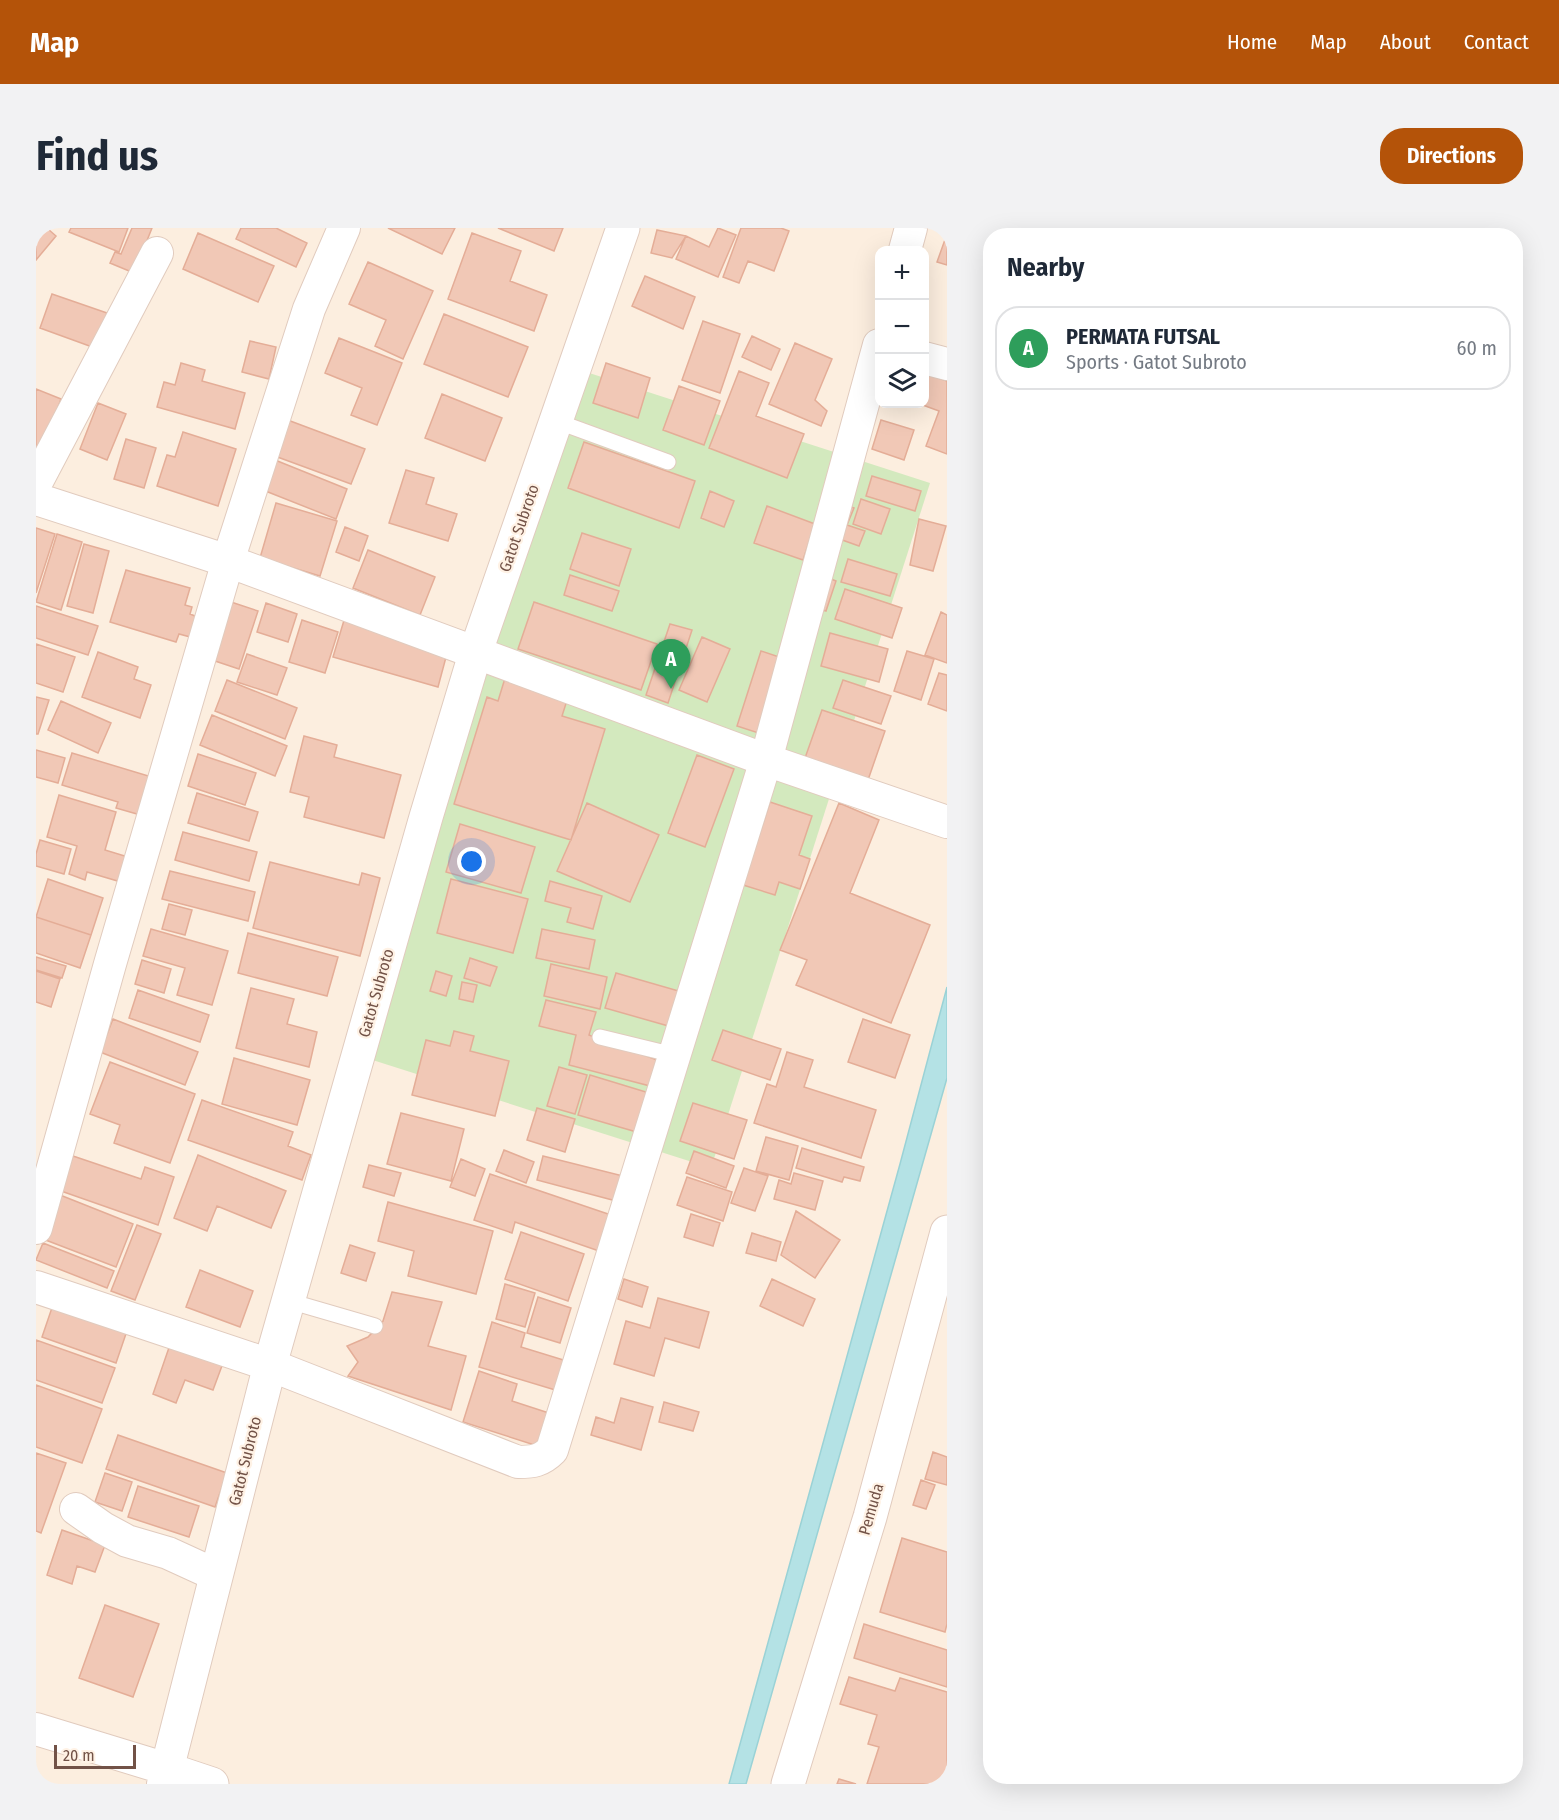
<!DOCTYPE html>
<meta charset="utf-8">
<style>
body{margin:0;font-family:"Fira Sans Condensed",sans-serif;background:#f2f2f3;color:#1f2937}
.controls{position:absolute;right:18px;top:18px;display:grid;overflow:hidden;border-radius:12px;box-shadow:0 6px 24px #0002}
.controls button{width:54px;height:54px;display:grid;place-items:center;padding:0;border:0;border-bottom:2px solid #e0e1e3;background:#fff;color:#1f2937;font:30px sans-serif}
.scale{position:absolute;left:18px;bottom:15px;width:82px;box-sizing:border-box;padding-left:6px;border:3px solid #725247;border-top:0;font-size:16px;line-height:21px;white-space:nowrap;color:#725247;-webkit-text-stroke:4px #fff2e5;paint-order:stroke}
.you{position:absolute;left:436px;top:634px;width:21px;height:21px;margin:-15px;border:4px solid #fff;border-radius:50%;background:#1a73e8;box-shadow:0 0 0 9px #1a73e833}
.badge{display:grid;place-items:center;width:39px;height:39px;border-radius:50%;background:#b45309;color:#fff;font-size:20px;font-weight:700}
.pin{position:absolute;translate:-50% -50px;filter:drop-shadow(0 2px 3px #0008)}
.pin::after{content:'';position:absolute;top:32px;width:21px;height:18px;background:inherit;clip-path:polygon(0 0,100% 0,50% 100%)}
.list{margin:0;padding:0;list-style:none}
h2{display:flex;justify-content:space-between;align-items:center;height:78px;margin:0;padding:0 24px;font-size:26px}
h2 small{font-size:20px;font-weight:400;color:#747a83}
.list li{display:grid;grid-template-columns:39px 1fr auto;gap:18px;align-items:center;box-sizing:border-box;height:84px;margin:0 12px 12px;padding:0 12px;border:2px solid #e0e1e3;border-radius:24px}
.list b{display:block;font-size:22px;white-space:nowrap}
.list p{margin:0;font-size:20px;white-space:nowrap;color:#747a83}
.list em{font-size:20px;font-style:normal;color:#747a83}
.icon{flex:none;width:33px;height:33px;fill:none;stroke:currentColor;stroke-width:2;stroke-linecap:round;stroke-linejoin:round}
.map{position:relative;flex:none;width:911px;height:1556px;overflow:hidden;border-radius:24px}
header{display:flex;align-items:center;gap:36px;box-sizing:border-box;height:84px;padding:0 30px;background:#b45309;color:#fff}
header strong{font-size:28px}
nav{display:flex;gap:33px;margin-inline-start:auto;font-size:21px}
.intro{display:flex;align-items:center;justify-content:space-between;box-sizing:border-box;height:144px;padding:0 36px}
h1{margin:0;font-size:42px}
.button{padding:15px 27px;border-radius:24px;background:#b45309;color:#fff;font-size:21px;font-weight:700}
main{display:flex;gap:36px;padding:0 36px}
aside{flex:1;background:#fff;border-radius:24px;box-shadow:0 6px 24px #0002}
.map>svg:first-child{display:block}
.green{fill:#d3e9be}
.water{fill:#b4e2e5;stroke:#9ad2d6;stroke-width:1.5}
.building{fill:#f1c8b6;stroke:#e4ad97;stroke-width:1.5}
.lines{fill:none;stroke-linecap:round;stroke-linejoin:round}
.service-casing{stroke:#e1cbbe;stroke-width:17}
.minor-casing{stroke:#e1cbbe;stroke-width:34}
.tertiary-casing{stroke:#e1cbbe;stroke-width:35}
.service{stroke:#fff;stroke-width:15}
.minor{stroke:#fff;stroke-width:32}
.tertiary{stroke:#fff;stroke-width:33}
.labels{text-anchor:middle;dominant-baseline:central;stroke-width:4.5;stroke-linejoin:round;paint-order:stroke}
.street-label{font-size:16px;fill:#725247;stroke:#fff2e5}
</style>
<header>
<strong>Map</strong>
<nav><a>Home</a><a>Map</a><a>About</a><a>Contact</a></nav>
</header>
<div class="intro"><h1>Find us</h1><a class="button">Directions</a></div>
<main>
<div class="map">
<svg width="911" height="1556" viewBox="0 0 911 1556">
<rect width="100%" height="100%" fill="#fceedf"/>
<path class="green" d="M 544,142 L 894,255 L 675,940 L 324,828 Z"/>
<path class="water" d="M 911,759 L 911,850 L 710,1556 L 693,1556 L 864,936 Z"/>
<path class="building" d="M 0,0 L 14,0 L 12,1 L 20,8 L 0,32 Z
M 35,0 L 92,0 L 83,24 L 33,4 Z
M 96,0 L 116,0 L 98,45 L 74,35 L 79,24 L 85,26 Z
M 205,0 L 240,0 L 271,15 L 260,39 L 200,11 Z
M 352,0 L 419,0 L 406,26 Z
M 462,0 L 527,0 L 518,23 Z
M 682,0 L 700,7 L 682,49 L 640,31 L 650,8 L 673,19 Z
M 705,0 L 745,0 L 753,3 L 738,43 L 712,33 L 703,55 L 687,49 Z
M 621,2 L 650,8 L 636,30 L 615,25 Z
M 162,5 L 238,38 L 222,74 L 147,41 Z
M 436,5 L 485,23 L 474,53 L 511,67 L 498,103 L 412,71 Z
M 911,6 L 911,37 L 901,34 Z
M 332,34 L 397,63 L 367,131 L 339,118 L 350,92 L 313,76 Z
M 609,48 L 659,69 L 647,101 L 596,78 Z
M 16,66 L 71,85 L 59,120 L 4,100 Z
M 408,86 L 492,119 L 472,169 L 388,136 Z
M 667,93 L 704,106 L 684,165 L 646,152 Z
M 716,108 L 744,121 L 735,142 L 706,129 Z
M 303,110 L 366,135 L 341,197 L 315,187 L 326,160 L 289,145 Z
M 214,113 L 240,119 L 233,151 L 206,144 Z
M 759,115 L 796,131 L 779,172 L 791,183 L 785,198 L 733,176 Z
M 145,135 L 169,142 L 166,153 L 209,165 L 199,201 L 121,179 L 128,154 L 139,157 Z
M 570,135 L 614,150 L 602,190 L 557,175 Z
M 703,143 L 733,155 L 720,188 L 768,206 L 751,250 L 673,220 Z
M 888,145 L 911,153 L 911,226 L 890,218 L 903,183 L 884,176 L 888,176 Z
M 643,158 L 684,173 L 668,217 L 627,202 Z
M 0,161 L 25,171 L 0,239 Z
M 406,166 L 466,190 L 449,233 L 389,210 Z
M 62,175 L 90,186 L 71,232 L 44,221 Z
M 249,191 L 329,221 L 315,256 L 236,227 Z
M 845,192 L 878,202 L 868,232 L 836,221 Z
M 147,204 L 200,221 L 182,278 L 121,258 L 131,227 L 139,229 Z
M 90,211 L 120,220 L 108,260 L 78,251 Z
M 548,214 L 659,253 L 643,300 L 532,260 Z
M 239,232 L 311,261 L 300,291 L 227,262 Z
M 370,242 L 398,250 L 390,276 L 421,286 L 412,313 L 353,295 Z
M 836,248 L 885,263 L 879,283 L 830,268 Z
M 674,263 L 698,273 L 688,299 L 665,290 Z
M 825,271 L 854,281 L 845,306 L 817,296 Z
M 240,275 L 301,293 L 284,348 L 224,330 Z
M 807,276 L 818,280 L 811,297 L 829,303 L 823,318 L 795,308 Z
M 731,278 L 779,296 L 767,332 L 718,315 Z
M 883,291 L 910,298 L 897,343 L 874,337 Z
M 309,299 L 332,308 L 323,333 L 300,324 Z
M 0,300 L 19,306 L 0,365 Z
M 546,305 L 595,321 L 583,358 L 534,341 Z
M 21,306 L 46,314 L 25,382 L 0,374 Z
M 48,316 L 73,323 L 57,385 L 31,378 Z
M 332,322 L 399,349 L 384,387 L 317,360 Z
M 812,331 L 861,346 L 854,368 L 805,354 Z
M 90,342 L 154,360 L 149,377 L 156,379 L 154,386 L 164,390 L 158,410 L 143,406 L 140,414 L 74,394 Z
M 534,347 L 583,363 L 576,383 L 528,367 Z
M 787,348 L 800,353 L 790,383 L 777,379 Z
M 809,361 L 866,380 L 856,410 L 799,391 Z
M 192,373 L 222,383 L 203,441 L 173,431 Z
M 498,374 L 621,416 L 605,462 L 482,421 Z
M 230,375 L 261,386 L 252,414 L 221,404 Z
M 0,378 L 62,398 L 52,427 L 0,410 Z
M 905,384 L 911,387 L 911,435 L 889,427 Z
M 309,389 L 413,418 L 402,459 L 297,429 Z
M 266,392 L 302,404 L 289,445 L 253,434 Z
M 634,396 L 656,402 L 632,475 L 610,467 Z
M 794,405 L 852,421 L 843,454 L 785,438 Z
M 666,409 L 694,421 L 671,474 L 643,462 Z
M 0,416 L 39,429 L 27,464 L 0,455 Z
M 725,423 L 752,432 L 729,507 L 701,498 Z
M 871,423 L 898,431 L 885,472 L 858,463 Z
M 62,424 L 102,439 L 98,451 L 115,457 L 104,490 L 46,469 Z
M 211,426 L 251,440 L 241,467 L 201,454 Z
M 903,445 L 911,447 L 911,483 L 892,476 Z
M 470,447 L 533,466 L 526,488 L 569,501 L 535,612 L 418,576 L 451,469 L 462,473 Z
M 191,452 L 261,480 L 249,511 L 179,483 Z
M 807,452 L 855,468 L 845,496 L 797,480 Z
M 0,469 L 13,472 L 2,506 L 0,506 Z
M 25,473 L 75,495 L 62,525 L 12,502 Z
M 786,482 L 849,503 L 832,552 L 769,530 Z
M 176,487 L 251,518 L 239,548 L 164,517 Z
M 268,508 L 301,517 L 298,529 L 365,547 L 348,610 L 268,589 L 273,569 L 254,564 Z
M 0,522 L 29,530 L 22,555 L 0,549 Z
M 36,525 L 119,550 L 108,588 L 80,580 L 82,574 L 26,557 Z
M 162,526 L 220,545 L 209,577 L 152,558 Z
M 661,527 L 698,541 L 669,619 L 632,605 Z
M 161,565 L 222,584 L 213,613 L 152,595 Z
M 23,567 L 80,584 L 69,622 L 92,629 L 85,654 L 51,644 L 49,652 L 33,646 L 41,618 L 11,609 Z
M 734,574 L 776,588 L 763,627 L 774,631 L 764,661 L 743,654 L 739,667 L 707,657 Z
M 551,575 L 623,607 L 594,674 L 521,643 Z
M 803,575 L 843,592 L 814,665 L 894,697 L 855,795 L 760,757 L 771,732 L 744,722 Z
M 424,596 L 499,619 L 485,665 L 410,644 Z
M 147,604 L 221,624 L 213,653 L 139,632 Z
M 4,612 L 35,621 L 28,646 L 0,638 L 0,626 Z
M 234,634 L 323,657 L 326,645 L 344,650 L 324,728 L 217,700 Z
M 134,643 L 219,664 L 212,693 L 126,671 Z
M 12,651 L 67,670 L 55,707 L 0,689 Z
M 415,651 L 492,671 L 477,725 L 401,705 Z
M 514,653 L 566,668 L 557,701 L 531,694 L 535,680 L 509,673 Z
M 133,676 L 156,682 L 149,707 L 126,701 Z
M 0,689 L 55,707 L 44,740 L 0,725 Z
M 115,701 L 192,723 L 176,777 L 141,767 L 149,740 L 107,728 Z
M 506,701 L 559,712 L 553,741 L 500,730 Z
M 212,705 L 302,729 L 291,768 L 202,745 Z
M 0,729 L 30,738 L 26,750 L 0,742 Z
M 434,730 L 461,739 L 454,758 L 428,750 Z
M 106,732 L 135,741 L 128,765 L 99,756 Z
M 515,736 L 571,749 L 564,781 L 508,768 Z
M 0,743 L 24,751 L 15,779 L 0,774 Z
M 400,743 L 416,748 L 410,768 L 394,763 Z
M 580,745 L 653,766 L 643,801 L 569,780 Z
M 426,754 L 441,757 L 437,774 L 423,771 Z
M 215,760 L 258,771 L 251,796 L 281,804 L 273,839 L 200,820 Z
M 102,762 L 173,787 L 164,814 L 93,790 Z
M 510,772 L 560,784 L 553,807 L 624,833 L 618,859 L 533,837 L 540,807 L 503,798 Z
M 77,791 L 162,824 L 149,857 L 64,824 Z
M 827,791 L 874,807 L 859,850 L 812,834 Z
M 687,802 L 745,821 L 734,852 L 676,832 Z
M 418,803 L 438,808 L 434,823 L 473,833 L 459,888 L 376,867 L 390,812 L 414,818 Z
M 751,824 L 777,832 L 768,859 L 840,882 L 825,930 L 718,895 L 731,856 L 740,859 Z
M 198,830 L 274,852 L 261,897 L 186,876 Z
M 74,834 L 159,866 L 134,935 L 78,915 L 84,897 L 54,886 Z
M 523,839 L 551,847 L 539,886 L 511,878 Z
M 554,847 L 623,868 L 611,907 L 542,887 Z
M 166,872 L 257,904 L 252,918 L 275,927 L 266,952 L 152,912 Z
M 657,875 L 711,892 L 698,931 L 644,913 Z
M 501,880 L 539,891 L 529,924 L 491,912 Z
M 365,885 L 428,901 L 415,953 L 351,936 Z
M 730,909 L 762,918 L 753,952 L 720,943 Z
M 766,920 L 828,939 L 824,953 L 808,949 L 806,954 L 760,940 Z
M 468,922 L 498,934 L 490,955 L 460,943 Z
M 658,923 L 698,938 L 690,960 L 650,945 Z
M 162,927 L 250,963 L 235,1000 L 181,978 L 171,1003 L 138,990 Z
M 37,928 L 105,951 L 109,939 L 138,949 L 122,997 L 25,963 Z
M 507,928 L 591,949 L 584,974 L 501,952 Z
M 425,931 L 449,941 L 439,968 L 414,959 Z
M 333,937 L 365,945 L 358,968 L 327,959 Z
M 708,940 L 732,948 L 719,983 L 695,975 Z
M 758,945 L 787,953 L 779,982 L 738,971 L 743,952 L 755,956 Z
M 454,946 L 578,988 L 566,1024 L 479,994 L 476,1005 L 438,992 Z
M 651,949 L 696,964 L 687,993 L 641,977 Z
M 24,967 L 97,996 L 80,1039 L 7,1011 Z
M 352,974 L 457,1003 L 440,1066 L 372,1048 L 378,1023 L 342,1013 Z
M 760,983 L 804,1012 L 779,1050 L 745,1027 Z
M 655,986 L 684,995 L 677,1018 L 648,1009 Z
M 101,997 L 125,1006 L 99,1072 L 75,1063 Z
M 485,1004 L 548,1026 L 532,1073 L 469,1051 Z
M 716,1005 L 745,1014 L 740,1033 L 710,1025 Z
M 7,1015 L 78,1043 L 71,1060 L 0,1032 Z
M 314,1017 L 339,1025 L 330,1053 L 305,1045 Z
M 164,1042 L 217,1063 L 204,1099 L 150,1079 Z
M 588,1051 L 612,1059 L 606,1079 L 582,1071 Z
M 736,1051 L 779,1071 L 767,1098 L 724,1078 Z
M 469,1056 L 499,1065 L 489,1099 L 460,1091 Z
M 356,1064 L 406,1074 L 392,1118 L 430,1128 L 415,1182 L 312,1148 L 322,1134 L 311,1118 L 332,1109 L 347,1093 Z
M 20,1068 L 94,1094 L 80,1135 L 6,1109 Z
M 502,1069 L 535,1080 L 524,1115 L 491,1105 Z
M 622,1070 L 673,1084 L 663,1120 L 629,1110 L 618,1148 L 578,1136 L 590,1093 L 614,1100 Z
M 456,1094 L 489,1105 L 485,1119 L 534,1134 L 526,1164 L 443,1139 Z
M 137,1108 L 190,1127 L 177,1162 L 149,1152 L 140,1175 L 117,1166 Z
M 0,1112 L 79,1140 L 66,1175 L 0,1152 Z
M 443,1143 L 481,1156 L 476,1173 L 519,1187 L 508,1220 L 427,1194 Z
M 0,1157 L 66,1181 L 46,1235 L 0,1219 Z
M 585,1170 L 617,1179 L 605,1222 L 555,1207 L 560,1189 L 578,1195 Z
M 628,1174 L 663,1184 L 657,1203 L 623,1194 Z
M 82,1207 L 191,1245 L 179,1279 L 70,1241 Z
M 897,1224 L 911,1229 L 911,1257 L 889,1251 Z
M 0,1225 L 30,1235 L 5,1305 L 0,1303 Z
M 69,1245 L 96,1254 L 86,1283 L 59,1274 Z
M 885,1252 L 899,1257 L 890,1281 L 877,1277 Z
M 102,1258 L 163,1278 L 153,1309 L 92,1289 Z
M 26,1302 L 69,1317 L 59,1344 L 41,1338 L 36,1356 L 11,1347 Z
M 866,1310 L 911,1324 L 911,1396 L 909,1404 L 844,1384 Z
M 69,1377 L 123,1396 L 97,1469 L 43,1450 Z
M 828,1396 L 911,1422 L 911,1459 L 818,1430 Z
M 813,1449 L 859,1463 L 864,1450 L 911,1464 L 911,1556 L 831,1556 L 843,1519 L 832,1516 L 841,1487 L 804,1476 Z
M 803,1551 L 820,1556 L 801,1556 Z"/>
<g class="lines">
<g class="service-casing">
<path id="service" d="M 520,193 L 632,234
M 564,809 L 638,827
M 253,1073 L 339,1098"/>
</g>
<g class="minor-casing">
<path id="minor" d="M 869,22 L 875,0
M 888,130 L 911,136
M 0,255 L 121,25
M 0,271 L 192,333 L 730,532 L 911,594
M 0,1000 L 74,736 L 192,333 L 273,81 L 308,0
M 0,1059 L 234,1137 L 482,1234 C 497,1234 505,1233 516,1222 L 730,532 L 843,117
M 40,1281 L 67,1300 L 91,1313 L 132,1325 L 180,1347
M 0,1501 L 131,1541 L 127,1556"/>
</g>
<g class="tertiary-casing">
<path id="tertiary" d="M 176,1556 L 131,1541 L 234,1137 L 390,589 L 440,423 L 587,0
M 752,1556 L 834,1289 L 911,1004"/>
</g>
<use href="#service" class="service"/>
<use href="#minor" class="minor"/>
<use href="#tertiary" class="tertiary"/>
</g>
<g class="labels">
<g class="street-label">
<text transform="translate(483 300) rotate(-71)">Gatot Subroto</text>
<text transform="translate(340 765) rotate(-74)">Gatot Subroto</text>
<text transform="translate(209 1233) rotate(-76)">Gatot Subroto</text>
<text transform="translate(835 1281) rotate(-74)">Pemuda</text>
</g>
</g>
</svg>
<div class="controls">
<button>+</button>
<button>−</button>
<button><svg class="icon" aria-label="layers" viewBox="0 0 24 24"><path d="M12 4l9 5-9 5-9-5zM3 14l9 5 9-5"/></svg></button>
</div>
<div class="scale">20 m</div>
<div class="you"></div>
<div class="pin badge" style="left:635px;top:461px;background:#2e9e5b">A</div>
</div>
<aside>
<h2>Nearby<small></small></h2>
<ul class="list">
<li><span class="badge" style="background:#2e9e5b">A</span><div><b>PERMATA FUTSAL</b><p>Sports · Gatot Subroto</p></div><em>60 m</em></li>
</ul>
</aside>
</main>
